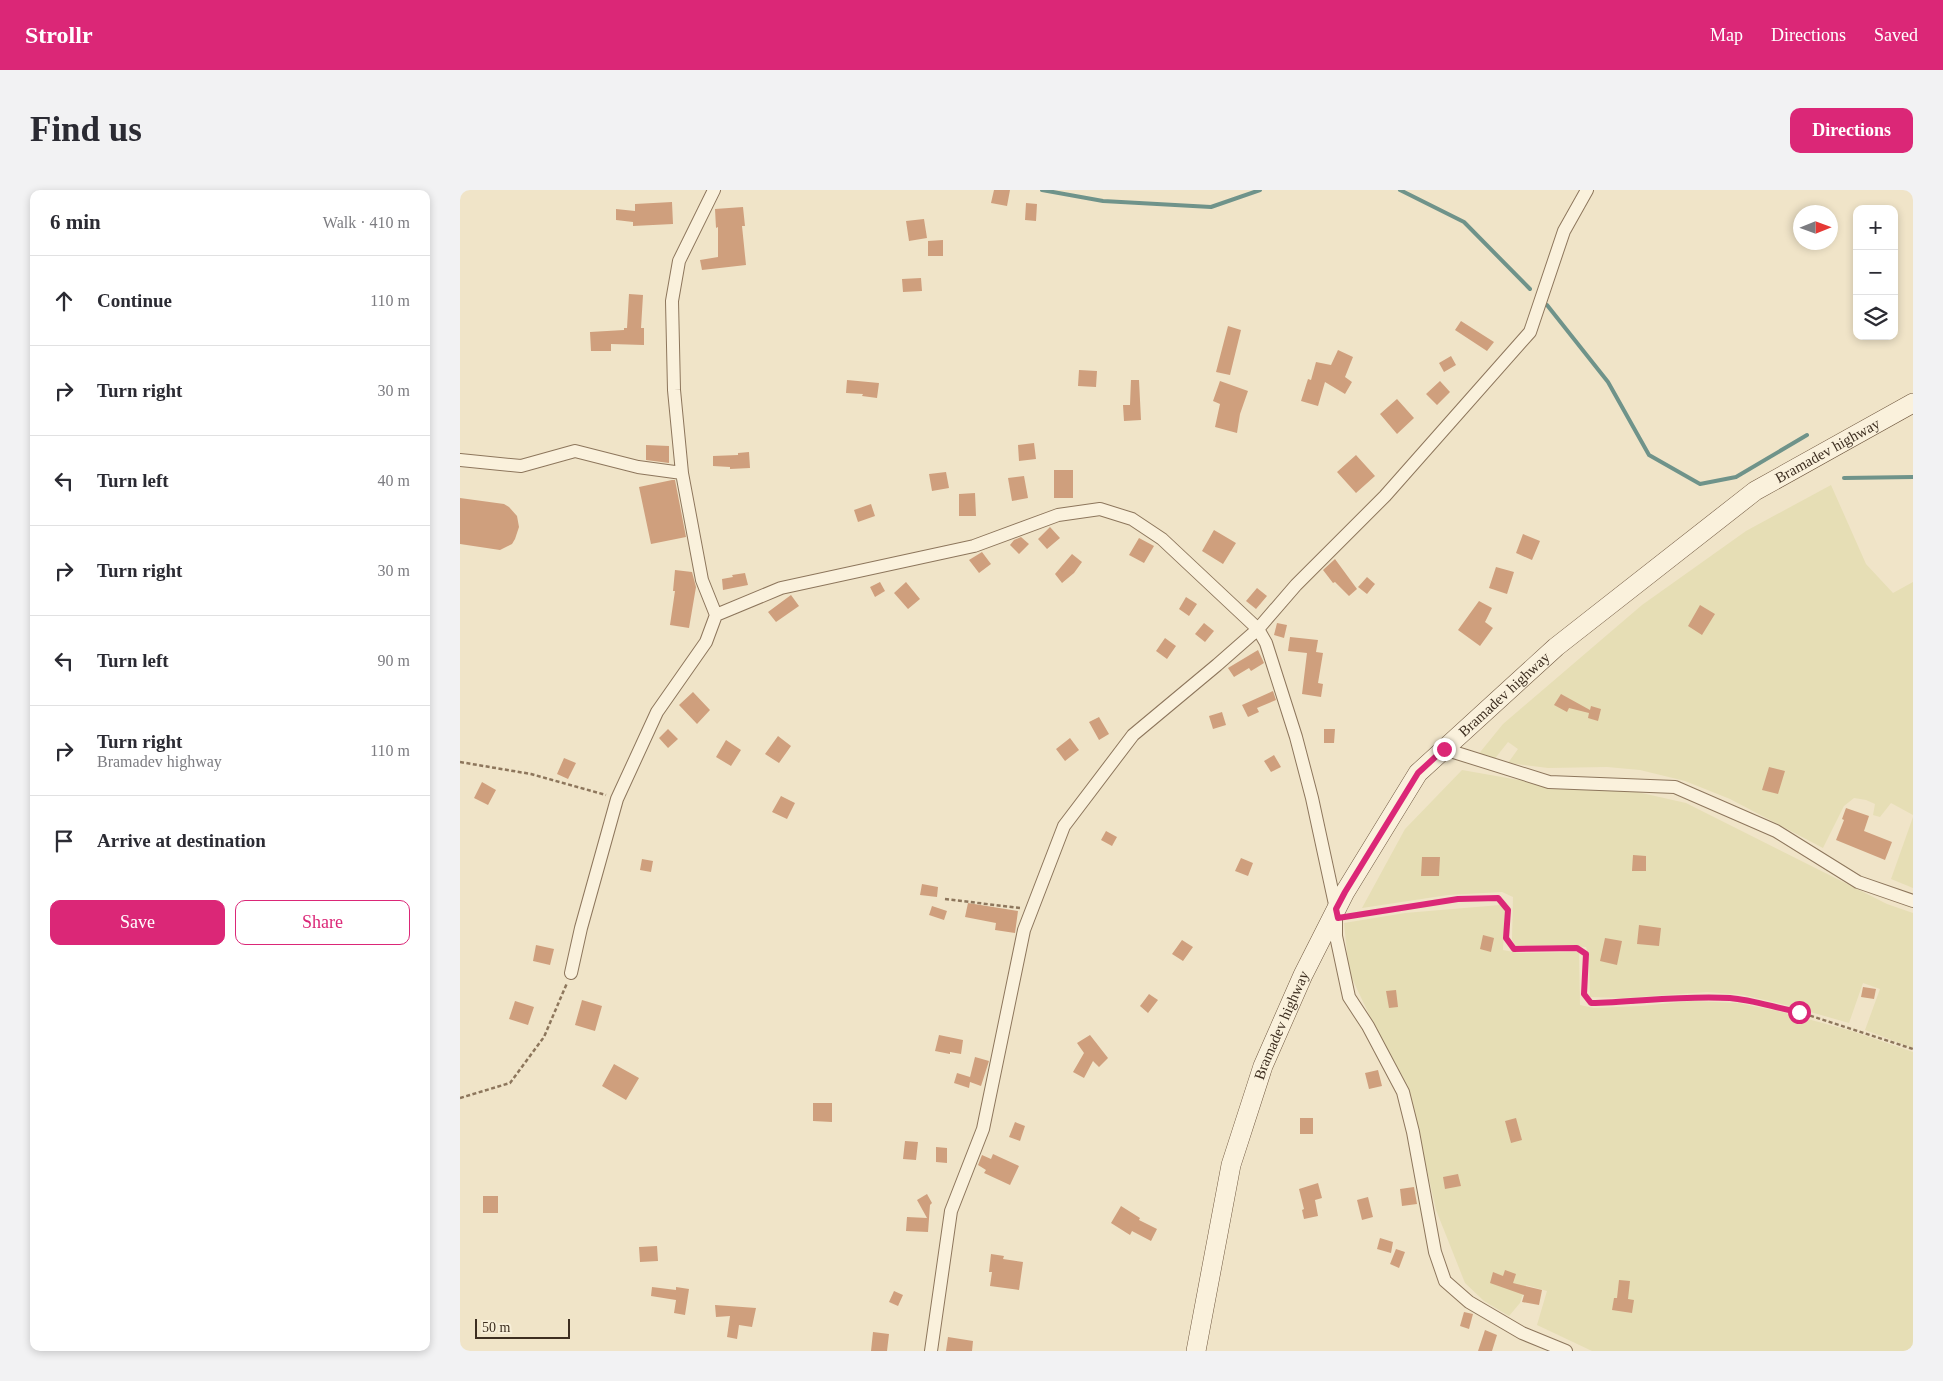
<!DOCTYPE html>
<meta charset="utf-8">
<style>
body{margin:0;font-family:"Times New Roman",serif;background:#f2f2f3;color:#2b2b33}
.controls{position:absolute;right:15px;top:15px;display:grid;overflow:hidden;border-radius:10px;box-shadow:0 2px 8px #0003}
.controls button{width:45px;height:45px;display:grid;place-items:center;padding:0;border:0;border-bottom:1px solid #e1e1e2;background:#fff;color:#2b2b33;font:25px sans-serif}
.compass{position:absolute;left:1333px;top:15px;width:45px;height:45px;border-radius:50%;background:#fff;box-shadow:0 2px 8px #0003;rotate:89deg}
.scale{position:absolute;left:15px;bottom:12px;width:95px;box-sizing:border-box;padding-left:5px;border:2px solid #3d2e20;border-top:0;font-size:14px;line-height:18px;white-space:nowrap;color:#3d2e20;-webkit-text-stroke:4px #f7eed8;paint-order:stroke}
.stop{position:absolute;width:15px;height:15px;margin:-11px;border:4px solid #db2777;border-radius:50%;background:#fff}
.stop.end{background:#db2777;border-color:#fff;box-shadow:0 1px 5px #0008}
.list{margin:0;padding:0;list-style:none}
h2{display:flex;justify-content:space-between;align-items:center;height:65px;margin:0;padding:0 20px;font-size:21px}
h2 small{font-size:16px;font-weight:400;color:#7c7c81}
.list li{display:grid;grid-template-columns:32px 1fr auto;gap:15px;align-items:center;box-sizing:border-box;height:90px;padding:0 20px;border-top:1px solid #e1e1e2}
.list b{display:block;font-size:19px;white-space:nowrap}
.list p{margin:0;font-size:16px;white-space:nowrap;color:#7c7c81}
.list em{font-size:16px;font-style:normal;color:#7c7c81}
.actions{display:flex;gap:10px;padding:15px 20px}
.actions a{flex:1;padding:11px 0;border:1px solid #db2777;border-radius:10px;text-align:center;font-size:18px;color:#db2777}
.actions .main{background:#db2777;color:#fff}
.icon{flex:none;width:28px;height:28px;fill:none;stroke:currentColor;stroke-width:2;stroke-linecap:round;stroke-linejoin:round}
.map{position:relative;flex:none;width:1453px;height:1161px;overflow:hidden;border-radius:10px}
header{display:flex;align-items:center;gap:30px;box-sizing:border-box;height:70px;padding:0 25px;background:#db2777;color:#fff}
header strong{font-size:24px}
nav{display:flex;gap:28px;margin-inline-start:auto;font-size:18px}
.intro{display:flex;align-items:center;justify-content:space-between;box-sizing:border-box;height:120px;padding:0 30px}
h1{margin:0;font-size:35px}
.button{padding:12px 22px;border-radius:10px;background:#db2777;color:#fff;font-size:18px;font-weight:700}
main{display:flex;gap:30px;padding:0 30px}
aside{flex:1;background:#fff;border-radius:10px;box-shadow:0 2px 8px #0003}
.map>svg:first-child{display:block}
.farmland{fill:#e6deb5}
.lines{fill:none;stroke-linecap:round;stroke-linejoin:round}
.stream{stroke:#6f938a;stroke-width:4}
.building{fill:#cf9f7d}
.street-casing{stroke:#8d765c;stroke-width:14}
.secondary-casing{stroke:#6f573f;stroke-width:20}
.path{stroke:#8d765c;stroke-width:2.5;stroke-dasharray:4 2.5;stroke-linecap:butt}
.street{stroke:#faf1dc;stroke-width:12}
.secondary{stroke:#faf1dc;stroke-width:19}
.route{stroke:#db2777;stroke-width:6}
.labels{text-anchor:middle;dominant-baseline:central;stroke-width:4;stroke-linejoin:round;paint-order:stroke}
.street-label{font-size:15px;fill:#3d2e20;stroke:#f7eed8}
</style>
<header>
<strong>Strollr</strong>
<nav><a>Map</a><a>Directions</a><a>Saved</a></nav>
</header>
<div class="intro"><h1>Find us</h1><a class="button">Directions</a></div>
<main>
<aside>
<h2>6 min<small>Walk · 410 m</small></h2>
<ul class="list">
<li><svg class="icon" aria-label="ahead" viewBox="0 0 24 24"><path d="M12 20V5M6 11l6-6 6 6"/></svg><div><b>Continue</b></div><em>110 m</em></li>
<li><svg class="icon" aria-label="right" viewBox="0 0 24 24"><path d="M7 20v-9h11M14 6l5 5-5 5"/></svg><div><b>Turn right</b></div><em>30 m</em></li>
<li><svg class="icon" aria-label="left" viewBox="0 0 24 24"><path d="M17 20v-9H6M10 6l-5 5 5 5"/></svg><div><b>Turn left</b></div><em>40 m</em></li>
<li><svg class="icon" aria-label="right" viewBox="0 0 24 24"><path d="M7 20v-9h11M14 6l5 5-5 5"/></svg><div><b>Turn right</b></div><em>30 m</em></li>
<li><svg class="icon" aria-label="left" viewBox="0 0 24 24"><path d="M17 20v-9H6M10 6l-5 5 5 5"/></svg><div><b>Turn left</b></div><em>90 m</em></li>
<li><svg class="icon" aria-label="right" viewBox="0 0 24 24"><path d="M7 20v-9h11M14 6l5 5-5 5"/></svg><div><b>Turn right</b><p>Bramadev highway</p></div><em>110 m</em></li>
<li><svg class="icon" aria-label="arrive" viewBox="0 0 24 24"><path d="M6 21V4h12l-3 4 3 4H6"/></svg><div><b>Arrive at destination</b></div></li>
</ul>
<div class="actions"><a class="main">Save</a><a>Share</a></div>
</aside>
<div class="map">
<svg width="1453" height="1161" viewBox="0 0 1453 1161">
<rect width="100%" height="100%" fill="#f0e4c8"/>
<path class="farmland" d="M 1371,295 L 1406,374 L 1433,403 L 1453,392 L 1453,625 L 1431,613 L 1420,627 L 1413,625 L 1415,614 L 1406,610 L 1394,608 L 1384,616 L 1363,658 L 1270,609 L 1225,591 L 1180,580 L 1147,577 L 1088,578 L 1048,573 L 1058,559 L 1048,552 L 1033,571 L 1017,566 L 1043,534 L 1182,415 L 1286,341 Z
M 1002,580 L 1087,595 L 1173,601 L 1226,613 L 1427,714 L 1453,723 L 1453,858 L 1405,840 L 1420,799 L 1403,793 L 1389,833 L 1326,815 L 1283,805 L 1247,802 L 1162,808 L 1130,807 L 1129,766 L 1126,757 L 1091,755 L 1055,756 L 1052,749 L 1053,707 L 1042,702 L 988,705 L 902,718 L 945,639 Z
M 1453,627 L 1453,698 L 1431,689 Z
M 1040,715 L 1045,721 L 1043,760 L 1059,763 L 1119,762 L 1120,815 L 1134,818 L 1181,816 L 1231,811 L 1278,813 L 1322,822 L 1392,841 L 1453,862 L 1453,1161 L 1132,1161 L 1077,1135 L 1087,1101 L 1066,1095 L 1060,1113 L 1049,1126 L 1024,1111 L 1005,1093 L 976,1020 L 948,896 L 915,837 L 889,782 L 884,733 L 945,723 Z"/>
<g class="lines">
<path class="stream" d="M 582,0 L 643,11 L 751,17 L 800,0
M 940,0 L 1004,32 L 1070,99
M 1087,115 L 1148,192 L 1189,265 L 1240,294 L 1276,287 L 1347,245
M 1384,288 L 1453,287"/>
</g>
<path class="building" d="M 534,0 L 550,0 L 547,16 L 531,13 Z
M 212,12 L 213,34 L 173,36 L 173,32 L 156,30 L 156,19 L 175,21 L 175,14 Z
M 566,13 L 577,14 L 576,31 L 565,30 Z
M 283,17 L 285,36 L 282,36 L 286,75 L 242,80 L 240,70 L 258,67 L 258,37 L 256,38 L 255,19 Z
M 464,29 L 467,48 L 449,51 L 446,31 Z
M 483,50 L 483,66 L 468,66 L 468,51 Z
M 461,88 L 462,101 L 443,102 L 442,89 Z
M 169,104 L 183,105 L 181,138 L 184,138 L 184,155 L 151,154 L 151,161 L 131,161 L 130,142 L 164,140 L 164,138 L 167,138 Z
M 1001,131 L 1034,152 L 1027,161 L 995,140 Z
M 768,136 L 781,140 L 770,185 L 756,182 Z
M 878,160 L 893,167 L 885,187 L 892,192 L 885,204 L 865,192 L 858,216 L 841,211 L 848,189 L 851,190 L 856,172 L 871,175 Z
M 991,166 L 996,175 L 984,182 L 979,173 Z
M 619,180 L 637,181 L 636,197 L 618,196 Z
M 387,190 L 419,193 L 417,208 L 402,206 L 403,204 L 386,203 Z
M 671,190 L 679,190 L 681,230 L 664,231 L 663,215 L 670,215 Z
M 760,191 L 788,201 L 780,224 L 777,243 L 755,237 L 760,214 L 753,211 Z
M 980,191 L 990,202 L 977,215 L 966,204 Z
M 937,209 L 954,228 L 937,244 L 920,224 Z
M 574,253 L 576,269 L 559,271 L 558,255 Z
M 186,255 L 209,256 L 209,273 L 186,270 Z
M 289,262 L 290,278 L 270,279 L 270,277 L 253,276 L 253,266 L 278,265 L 278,263 Z
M 896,265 L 915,286 L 896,303 L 877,282 Z
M 594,280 L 613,280 L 613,308 L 594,308 Z
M 486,282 L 489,298 L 472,301 L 469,284 Z
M 564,286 L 568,308 L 552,311 L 548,288 Z
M 212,290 L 215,290 L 226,347 L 191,354 L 179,297 Z
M 515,303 L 516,326 L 499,326 L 499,304 Z
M 0,308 L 44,314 L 49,317 L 57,326 L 59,337 L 55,349 L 52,354 L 40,360 L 0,354 Z
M 411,314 L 415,326 L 398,332 L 394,320 Z
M 590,337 L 600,348 L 587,359 L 578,349 Z
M 754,340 L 776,353 L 763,374 L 742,361 Z
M 1063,344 L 1080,351 L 1072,370 L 1056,363 Z
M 561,347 L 569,354 L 559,364 L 550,355 L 554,350 Z
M 679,348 L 694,356 L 684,373 L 669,365 Z
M 522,362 L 531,374 L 519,383 L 509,370 Z
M 612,364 L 622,372 L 614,383 L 602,393 L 595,384 Z
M 875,369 L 897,399 L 889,406 L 875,392 L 873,393 L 863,380 Z
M 1036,377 L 1054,382 L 1047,404 L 1029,398 Z
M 215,380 L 232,382 L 236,397 L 229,438 L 210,435 L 215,401 L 213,401 Z
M 285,383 L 288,395 L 263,400 L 262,389 L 273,387 L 272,385 Z
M 907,387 L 915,394 L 907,404 L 898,397 Z
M 420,392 L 425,401 L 415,407 L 410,397 Z
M 446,392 L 460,409 L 448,419 L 434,403 Z
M 797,398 L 807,406 L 796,419 L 786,411 Z
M 331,405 L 339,416 L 316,432 L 308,422 Z
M 726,407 L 737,414 L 729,426 L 719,419 Z
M 1019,411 L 1032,418 L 1025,432 L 1033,438 L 1020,456 L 998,440 Z
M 1240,415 L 1255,424 L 1242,445 L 1228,436 Z
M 744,433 L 754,441 L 745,452 L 735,444 Z
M 817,433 L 827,435 L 824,448 L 814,445 Z
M 830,447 L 858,450 L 856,462 L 863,463 L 858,493 L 863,494 L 861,507 L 842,504 L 847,463 L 828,461 Z
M 705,448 L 716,456 L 707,469 L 696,461 Z
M 798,460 L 804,473 L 791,481 L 789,478 L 774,487 L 768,478 Z
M 813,501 L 816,510 L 797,518 L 799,522 L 788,527 L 782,515 Z
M 233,502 L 250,520 L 237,534 L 219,515 Z
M 1101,504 L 1130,520 L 1131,516 L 1141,519 L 1138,531 L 1128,528 L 1129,523 L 1109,518 L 1107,522 L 1094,515 Z
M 762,522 L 766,535 L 753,539 L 749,526 Z
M 639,527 L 649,544 L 639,550 L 629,532 Z
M 208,539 L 218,549 L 208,558 L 199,548 Z
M 864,539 L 875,539 L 874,553 L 864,553 Z
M 318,546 L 331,556 L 319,573 L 305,564 Z
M 610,548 L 619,560 L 605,571 L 596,559 Z
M 266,550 L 281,560 L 271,576 L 256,567 Z
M 814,565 L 821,577 L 811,582 L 804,571 Z
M 104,568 L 116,573 L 108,589 L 97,584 Z
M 1309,577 L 1325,581 L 1318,604 L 1302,600 Z
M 22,592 L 36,600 L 28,615 L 14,608 Z
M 321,606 L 335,613 L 327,629 L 312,622 Z
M 1386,618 L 1409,626 L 1404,641 L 1432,652 L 1425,670 L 1376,650 L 1384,630 L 1382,629 Z
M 646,641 L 657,647 L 652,656 L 641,650 Z
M 1173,665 L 1186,666 L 1186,681 L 1172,681 Z
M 962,667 L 980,667 L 979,686 L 961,686 Z
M 781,668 L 793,673 L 788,686 L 775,681 Z
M 182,669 L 193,671 L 191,682 L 180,680 Z
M 462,694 L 478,697 L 477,707 L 460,705 Z
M 508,713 L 558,721 L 555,743 L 535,740 L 536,733 L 505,727 Z
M 472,716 L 487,721 L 484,730 L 469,725 Z
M 1179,735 L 1201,738 L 1199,756 L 1177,754 Z
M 1023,745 L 1034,748 L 1031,762 L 1020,759 Z
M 1145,748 L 1162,751 L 1157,775 L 1140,771 Z
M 722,750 L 733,757 L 723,771 L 712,764 Z
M 76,755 L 94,759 L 90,775 L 73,771 Z
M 1403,797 L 1416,799 L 1414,809 L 1401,807 Z
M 936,800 L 938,817 L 929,818 L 926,801 Z
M 689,804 L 698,810 L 688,823 L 680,816 Z
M 122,810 L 142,816 L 135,841 L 115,835 Z
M 55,811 L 74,817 L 68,835 L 49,829 Z
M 479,845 L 503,850 L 501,864 L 490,862 L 490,864 L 475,861 Z
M 630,845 L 648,868 L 639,877 L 633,871 L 624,888 L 613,882 L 624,863 L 617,853 Z
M 515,867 L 529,871 L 521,896 L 510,892 L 509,898 L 494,893 L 497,883 L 510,887 Z
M 154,874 L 179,888 L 166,910 L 142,896 Z
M 918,880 L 922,896 L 909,899 L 905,883 Z
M 353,913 L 372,913 L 372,932 L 353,931 Z
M 840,928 L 853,928 L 853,944 L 840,944 Z
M 1056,928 L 1062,950 L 1051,953 L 1045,931 Z
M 555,932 L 565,936 L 560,951 L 549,947 Z
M 445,951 L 458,952 L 456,970 L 443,969 Z
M 476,957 L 487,958 L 487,973 L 476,972 Z
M 533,964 L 559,976 L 550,995 L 524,983 L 526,980 L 518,975 L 522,965 L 531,969 Z
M 998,984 L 1001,996 L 985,999 L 983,987 Z
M 858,993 L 862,1008 L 855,1010 L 858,1026 L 844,1029 L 842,1020 L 844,1019 L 839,999 Z
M 954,997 L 957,1014 L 942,1016 L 940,999 Z
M 467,1004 L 472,1013 L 470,1015 L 468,1042 L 446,1041 L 447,1027 L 467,1028 L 457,1010 Z
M 23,1006 L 38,1006 L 38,1023 L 23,1023 Z
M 908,1007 L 913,1027 L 902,1030 L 897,1010 Z
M 661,1016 L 680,1028 L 679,1030 L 697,1039 L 691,1051 L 672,1041 L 670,1045 L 651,1033 Z
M 920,1048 L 933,1052 L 931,1063 L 917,1059 Z
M 197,1056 L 198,1071 L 180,1072 L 179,1057 Z
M 936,1059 L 945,1062 L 939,1078 L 930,1074 Z
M 531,1064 L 544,1066 L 543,1069 L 563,1072 L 559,1100 L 530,1096 L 532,1082 L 529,1082 Z
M 1045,1080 L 1056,1084 L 1053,1093 L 1082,1100 L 1079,1115 L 1062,1112 L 1064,1105 L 1030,1093 L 1033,1082 L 1043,1086 Z
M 1159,1090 L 1170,1091 L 1168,1109 L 1174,1110 L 1172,1123 L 1152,1120 L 1154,1108 L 1157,1108 Z
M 192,1097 L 216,1100 L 216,1097 L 229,1099 L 225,1125 L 214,1123 L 216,1110 L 191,1106 Z
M 434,1101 L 443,1105 L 438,1116 L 429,1112 Z
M 255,1115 L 296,1118 L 292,1137 L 279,1135 L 277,1149 L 267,1147 L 270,1126 L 256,1127 Z
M 1004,1122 L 1013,1124 L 1009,1139 L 1000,1136 Z
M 1025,1140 L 1037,1145 L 1032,1161 L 1018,1161 Z
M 413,1142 L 429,1144 L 427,1161 L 411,1161 Z
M 488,1147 L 513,1151 L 512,1161 L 486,1161 Z"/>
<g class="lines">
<g class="street-casing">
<path id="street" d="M 254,0 L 219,71 L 212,111 L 214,200 L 222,283 L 242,390 L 256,425 L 321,398 L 514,356 L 598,325 L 640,319 L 672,329 L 702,349 L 798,439 L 806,453 L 836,547 L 852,608 L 876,719 L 876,746 L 889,807 L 908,836 L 943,902 L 953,942 L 975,1062 L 985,1091 L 1009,1112 L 1062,1143 L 1106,1161
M 0,270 L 61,276 L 115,261 L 178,277 L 222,283
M 984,559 L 1089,592 L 1215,597 L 1316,641 L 1398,692 L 1453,711
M 111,783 L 121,738 L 157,609 L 197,522 L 246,452 L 256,425
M 471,1161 L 491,1021 L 523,939 L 564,740 L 604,636 L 673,545 L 757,475 L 798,439 L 836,395 L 925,306 L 1070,142 L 1104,41 L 1127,0"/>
</g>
<g class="secondary-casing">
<g id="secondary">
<path id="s1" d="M 736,1161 L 771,975 L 803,876 L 843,785 L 885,702 L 958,583 L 1096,457 L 1295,301 L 1453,213"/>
</g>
</g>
<path class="path" d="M 0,572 L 71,584 L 146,605
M 485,709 L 560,718
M 891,725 L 998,709 L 1039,708 L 1048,720 L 1046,748 L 1054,759 L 1117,758 L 1126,764 L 1124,804 L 1131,813 L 1175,812 L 1227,807 L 1272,808 L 1339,822 L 1453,859
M 0,908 L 50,893 L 84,847 L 107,793"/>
<use href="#street" class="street"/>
<use href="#secondary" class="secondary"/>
</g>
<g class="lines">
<path class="route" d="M 984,559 L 958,583 L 885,702 L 876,719 L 878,728 L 998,709 L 1038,708 L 1048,720 L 1046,748 L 1054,759 L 1117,758 L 1126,764 L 1124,804 L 1131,813 C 1177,812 1224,805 1270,808 C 1293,810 1316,818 1339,822"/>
</g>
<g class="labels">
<g class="street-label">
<text stroke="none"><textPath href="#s1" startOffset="1148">Bramadev highway</textPath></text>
<text stroke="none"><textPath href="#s1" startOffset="742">Bramadev highway</textPath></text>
<text stroke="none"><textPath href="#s1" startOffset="338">Bramadev highway</textPath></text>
</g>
</g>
</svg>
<div class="controls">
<button>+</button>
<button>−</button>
<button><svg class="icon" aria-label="layers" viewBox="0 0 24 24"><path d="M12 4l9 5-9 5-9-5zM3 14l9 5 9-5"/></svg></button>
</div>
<svg class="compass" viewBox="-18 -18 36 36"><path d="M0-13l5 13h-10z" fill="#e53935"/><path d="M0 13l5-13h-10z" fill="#7c7c81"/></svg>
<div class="scale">50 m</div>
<div class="stop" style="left:1339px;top:822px"></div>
<div class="stop end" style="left:984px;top:559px"></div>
</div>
</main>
